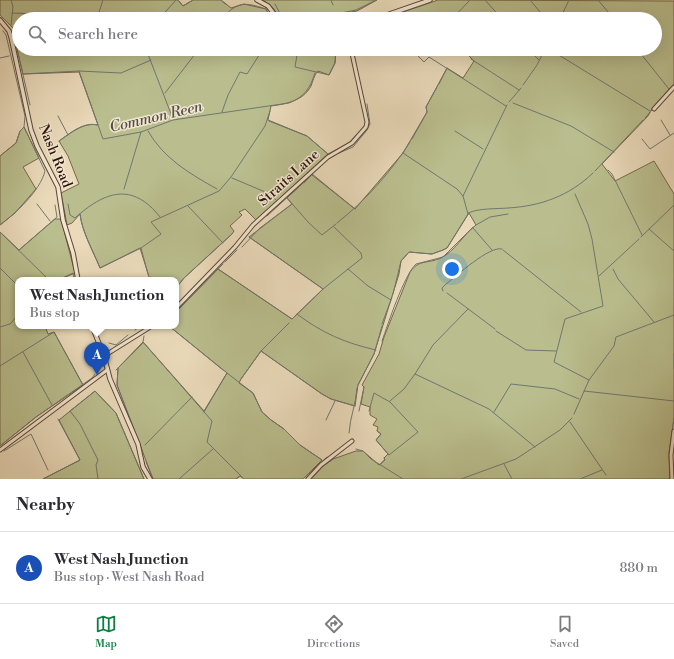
<!DOCTYPE html>
<meta charset="utf-8">
<style>
body{margin:0;font-family:"Libre Bodoni",serif;background:#f7f7f7;color:#2b2b33}
.you{position:absolute;left:452px;top:269px;width:14px;height:14px;margin:-10px;border:3px solid #fff;border-radius:50%;background:#1a73e8;box-shadow:0 0 0 6px #1a73e833}
.badge{display:grid;place-items:center;width:26px;height:26px;border-radius:50%;background:#0b8043;color:#fff;font-size:13px;font-weight:700}
.pin{position:absolute;translate:-50% -33px;filter:drop-shadow(0 1px 2px #0008)}
.pin::after{content:'';position:absolute;top:21px;width:14px;height:12px;background:inherit;clip-path:polygon(0 0,100% 0,50% 100%)}
.popup{position:absolute;left:15px;top:277px;width:164px;height:52px;box-sizing:border-box;display:grid;place-content:center;border-radius:8px;background:#fff;filter:drop-shadow(0 1px 3px #0005);font-size:13px;white-space:nowrap;color:#7c7c81}
.popup b{font-size:15px;color:#2b2b33}
.popup::after{content:'';position:absolute;left:50%;top:100%;margin-left:-8px;border:8px solid transparent;border-top-color:#fff}
.list{margin:0;padding:0;list-style:none}
h2{display:flex;justify-content:space-between;align-items:center;height:52px;margin:0;padding:0 16px;font-size:17px}
h2 small{font-size:13px;font-weight:400;color:#7c7c81}
.list li{display:grid;grid-template-columns:26px 1fr auto;gap:12px;align-items:center;box-sizing:border-box;height:72px;padding:0 16px;border-top:1px solid #e1e1e2}
.list b{display:block;font-size:15px;white-space:nowrap}
.list p{margin:0;font-size:13px;white-space:nowrap;color:#7c7c81}
.list em{font-size:13px;font-style:normal;color:#7c7c81}
.icon{flex:none;width:22px;height:22px;fill:none;stroke:currentColor;stroke-width:2;stroke-linecap:round;stroke-linejoin:round}
.map{position:relative;flex:none;width:674px;height:479px;overflow:hidden}
.search{position:absolute;background:#fff;box-shadow:0 4px 16px #0002;left:12px;right:12px;top:12px;height:44px;display:flex;align-items:center;gap:10px;box-sizing:border-box;padding:0 14px;border-radius:22px;color:#7c7c81;font-size:15px}
.sheet{height:124px;background:#fff}
nav{display:flex;justify-content:space-around;align-items:center;box-sizing:border-box;height:56px;border-top:1px solid #e1e1e2;background:#fff;font-size:11px;color:#7c7c81}
nav a{display:grid;justify-items:center;gap:2px}
nav .on{color:#0b8043}
.map>svg:first-child{display:block}
.green{fill:#babe8e;stroke:#75684a}
.lines{fill:none;stroke-linecap:round;stroke-linejoin:round}
.stream{stroke:#707770;stroke-width:1}
.minor-casing{stroke:#5e4533;stroke-width:5}
.tertiary-casing{stroke:#5e4533;stroke-width:5.5}
.minor{stroke:#f1e7d2;stroke-width:3}
.tertiary{stroke:#f1e7d2;stroke-width:3.5}
.labels{text-anchor:middle;dominant-baseline:central;stroke-width:3;stroke-linejoin:round;paint-order:stroke}
.street-label{font-size:14px;fill:#301306;stroke:#f1e7d2}
.water-label{font-size:15px;font-style:italic;fill:#554d44;stroke:#f1e7d2}
</style>
<div class="map">
<svg width="674" height="479" viewBox="0 0 674 479">
<rect width="100%" height="100%" fill="#eadaba"/>
<filter id="stains"><feTurbulence type="fractalNoise" baseFrequency=".005" numOctaves="4"/><feColorMatrix values="0 0 0 0 .2 0 0 0 0 .09 0 0 0 0 .02 0 0 0 .5 -.17"/></filter>
<radialGradient id="worn" r=".72"><stop offset=".6" stop-color="#630" stop-opacity="0"/><stop offset="1" stop-color="#630" stop-opacity=".3"/></radialGradient>
<path class="green" d="M 0,0 L 178,0 L 183,6 L 193,0 L 221,0 L 231,8 L 244,4 L 266,9 L 271,19 L 19,19 L 19,49 L 336,49 L 335,63 L 329,75 L 318,71 C 314,75 313,81 311,86 C 303,101 286,104 271,106 L 268,120 L 307,136 L 328,154 L 256,220 L 245,209 L 239,212 L 242,215 L 230,226 L 234,231 L 232,234 L 184,278 L 176,288 L 176,280 L 150,280 L 140,248 L 100,268 C 93,251 82,232 80,214 L 72,223 L 67,225 L 61,193 L 79,184 L 68,156 L 59,141 C 71,133 83,122 98,125 L 79,72 L 23,74 L 14,36 L 14,29 L 0,15 Z
M 263,0 L 377,0 L 357,11 L 336,15 L 332,19 L 280,19 L 273,8 Z
M 438,0 L 674,1 L 674,84 L 653,107 L 648,116 L 602,164 L 615,181 L 654,161 L 674,194 L 674,418 L 669,453 L 670,479 L 311,479 L 322,467 L 333,459 L 356,451 L 363,451 L 379,465 L 385,460 L 384,458 L 388,454 L 376,440 L 381,434 L 377,431 L 378,427 L 373,425 L 377,419 L 370,415 L 370,407 L 361,404 L 364,387 L 362,385 L 379,354 L 384,337 L 410,272 C 419,259 428,264 441,258 C 455,251 463,235 476,225 L 469,213 L 447,248 L 443,250 L 432,254 L 409,252 L 401,261 L 399,274 L 374,354 L 358,385 L 355,406 L 331,399 L 322,394 L 261,351 L 241,379 L 239,383 L 253,393 L 262,412 L 271,420 L 284,429 L 300,445 L 322,460 L 303,479 L 244,479 L 240,476 L 236,479 L 153,479 L 117,385 L 118,368 L 143,342 L 204,411 L 227,373 L 169,326 L 176,326 L 176,312 L 218,269 L 292,319 L 323,289 L 249,237 L 292,204 L 287,198 L 312,174 L 355,209 L 403,153 L 427,112 L 426,107 L 447,68 L 463,78 L 474,61 L 469,56 L 472,52 L 468,49 L 655,49 L 655,19 L 407,19 L 403,15 L 403,12 Z
M 24,127 L 39,158 L 23,167 L 36,189 L 15,213 L 0,225 L 0,156 L 16,143 L 20,131 Z
M 55,219 L 61,219 L 75,273 L 58,280 L 18,280 L 18,326 L 45,326 L 48,334 L 54,332 L 83,385 L 36,417 L 0,446 L 0,232 L 19,250 Z
M 95,391 L 116,413 L 144,479 L 43,479 L 80,460 L 59,420 Z"/>
<g class="lines">
<path class="stream" d="M 178,0 L 183,6 L 193,0
M 221,0 L 225,4
M 331,0 L 333,5
M 485,0 L 502,19
M 530,0 L 546,19
M 598,0 L 614,19
M 275,4 L 283,19
M 12,13 L 82,16 L 98,15 L 100,19
M 0,15 L 14,29 L 14,36 L 30,105
M 98,15 L 103,0
M 159,19 L 176,0
M 222,19 C 237,1 245,2 266,9 L 271,19
M 331,19 L 336,14 L 356,10 L 376,0
M 452,19 L 470,0
M 560,19 L 569,0
M 11,25 L 13,7 L 11,0
M 146,49 L 173,119
M 298,49 L 295,67 L 329,75 L 335,63 L 336,49
M 528,49 L 539,60
M 549,49 L 650,111
M 637,49 L 669,89
M 418,56 L 424,62 L 429,57 L 506,106
M 0,58 L 9,56
M 471,59 L 519,90
M 79,71 L 103,139 L 141,132 L 173,120 L 289,103 C 304,97 310,89 315,73
M 23,74 L 79,71 L 121,73 L 151,60
M 439,84 L 447,68
M 523,85 L 537,65 L 545,49
M 165,93 L 199,49
M 509,102 L 521,88
M 513,103 L 571,126 L 614,152
M 222,112 L 228,95 L 240,72 L 247,74 L 263,49
M 58,116 L 68,135
M 645,118 L 674,84
M 661,120 L 670,135
M 269,121 L 307,136 L 328,154
M 148,131 C 163,158 190,174 217,189
M 455,131 L 483,149
M 412,139 L 427,112 L 426,107 L 437,87
M 642,139 L 650,149 L 674,133
M 59,141 C 69,134 84,121 97,125
M 348,144 L 357,134
M 339,153 L 353,147 L 367,130 L 370,124 L 367,104
M 0,156 L 16,143 L 20,131 L 23,128
M 608,170 L 612,174 L 642,235
M 595,171 L 643,120
M 312,175 L 355,209
M 232,178 L 270,194 L 276,200
M 304,183 L 317,169
M 124,189 L 141,132
M 286,193 L 328,154 L 345,145
M 575,194 L 588,224 L 592,239 L 603,306 L 565,319 L 554,362 L 589,380
M 463,196 L 507,105
M 287,198 L 309,223 L 322,235 L 336,224
M 37,204 L 50,221
M 68,204 L 70,215 L 75,218 C 104,192 132,181 160,217
M 188,206 L 223,243
M 468,213 C 479,208 496,209 508,208 C 541,206 569,196 593,173
M 80,214 C 82,232 93,250 100,268 L 141,248 L 161,234 L 151,222 L 219,191 L 231,177 L 265,126 L 270,111
M 267,216 L 301,185
M 256,220 L 281,198
M 337,223 C 365,201 391,172 410,142
M 0,225 C 16,213 40,191 45,171 L 24,127 L 25,116 L 6,35 L 3,31
M 476,225 L 490,217 L 508,214
M 473,228 L 492,250
M 649,229 L 674,251
M 0,232 L 49,280
M 249,237 L 323,289
M 641,237 L 674,205
M 242,247 L 260,228 L 292,204
M 141,248 L 148,274
M 19,250 L 57,217 L 55,205
M 503,250 L 581,312
M 225,262 L 237,250
M 0,268 L 18,286
M 218,269 L 292,319 L 323,289 L 362,258 L 361,253 L 334,227
M 348,269 L 368,286 L 391,300
M 613,269 L 618,279 L 654,322
M 599,276 L 639,239
M 150,277 L 150,280
M 58,280 L 73,273 L 74,280
M 176,288 L 184,278 L 232,234
M 443,291 L 442,288 L 445,285 C 455,277 490,245 502,249
M 447,293 L 495,329
M 393,294 L 401,261 L 409,252 L 432,254 L 443,250 L 447,248 L 468,214 L 463,196 L 457,189 L 403,153
M 176,312 L 223,264
M 297,314 C 322,333 345,343 376,350
M 382,324 L 392,297
M 100,326 L 101,330
M 169,326 L 223,370
M 0,327 L 10,324 L 18,315
M 135,330 L 140,326
M 496,331 L 526,350 L 556,351
M 144,336 L 143,342 L 212,421 L 207,442 L 244,479
M 382,341 C 388,324 404,275 416,264 L 443,257 L 473,227
M 109,343 L 116,345 L 128,335
M 261,351 L 322,394 L 331,399 L 355,406
M 23,352 L 52,405
M 674,354 L 674,368
M 0,366 L 54,332 L 83,385
M 118,368 L 117,385 L 142,450
M 116,370 L 143,343
M 415,374 L 489,409 L 535,447
M 241,379 L 261,351 L 289,323
M 358,385 L 374,354 L 382,326
M 584,391 L 674,401
M 390,401 L 404,389 L 415,374 L 433,345 L 468,309
M 359,411 L 364,387
M 369,411 L 374,393 L 390,402 L 418,432 L 389,455 L 376,440 L 381,434 L 377,431
M 204,412 L 227,373 L 253,393 L 262,412 L 271,420 L 284,429 L 300,445 L 322,460
M 494,412 L 511,384 L 555,389 L 579,399
M 574,414 L 589,380 L 614,346 L 616,337 L 674,315
M 326,420 L 335,401
M 570,422 L 606,475
M 349,433 C 350,417 356,404 357,388
M 0,443 L 0,444
M 145,445 L 192,397
M 0,446 L 36,417 L 92,378 L 95,374
M 356,449 L 363,451 L 371,459 L 403,479
M 4,451 L 31,434 L 48,470
M 146,462 L 153,479
M 504,464 L 512,479
M 380,465 L 385,459 L 384,458
M 43,479 L 80,460 L 58,419
M 98,479 L 96,465 L 98,460 L 80,424 L 70,411 L 95,391 L 116,413 L 144,479
M 179,479 L 213,449
M 236,479 L 240,476
M 303,479 L 327,457
M 311,479 L 322,467 L 333,459
M 461,479 L 516,459 L 560,430 L 572,418
M 580,479 L 602,470
M 670,479 L 669,453 L 674,418"/>
<g class="minor-casing">
<path id="minor" d="M 654,109 L 674,87
M 176,308 L 235,247 L 253,225 L 328,157 L 352,143 L 366,127 L 367,122 L 351,49
M 104,356 L 152,326
M 0,450 L 107,370
M 308,479 L 321,465 L 352,441
M 672,479 L 671,455 L 674,431"/>
</g>
<g class="tertiary-casing">
<path id="tertiary" d="M 257,0 L 268,6 L 278,19
M 375,19 L 430,0
M 0,20 L 9,31 L 11,37 L 31,130 L 37,146 L 58,187 L 63,220 L 73,253 L 78,280
M 92,326 L 104,356 L 110,379 L 138,444 L 143,467 L 150,479"/>
</g>
<use href="#minor" class="minor"/>
<use href="#tertiary" class="tertiary"/>
</g>
<g class="labels">
<g class="street-label">
<text transform="translate(55 156) rotate(68)">Nash Road</text>
<text transform="translate(289 178) rotate(-42)">Straits Lane</text>
</g>
<g class="water-label">
<text transform="translate(156 117) rotate(-13)">Common Reen</text>
</g>
</g>
<rect width="100%" height="100%" filter="url(#stains)"/>
<rect width="100%" height="100%" fill="url(#worn)"/>
</svg>
<div class="you"></div>
<div class="pin badge" style="left:97px;top:375px;background:#1a4fb4">A</div>
<div class="popup"><b>West Nash Junction</b>Bus stop</div>
<div class="search"><svg class="icon" aria-label="search" viewBox="0 0 24 24"><circle cx="10" cy="10" r="6"/><path d="M15 15l6 6"/></svg>Search here</div>
</div>
<section class="sheet">
<h2>Nearby<small></small></h2>
<ul class="list">
<li><span class="badge" style="background:#1a4fb4">A</span><div><b>West Nash Junction</b><p>Bus stop · West Nash Road</p></div><em>880 m</em></li>
</ul>
</section>
<nav>
<a class="on"><svg class="icon" aria-label="map" viewBox="0 0 24 24"><path d="M3 6l6-2 6 2 6-2v14l-6 2-6-2-6 2zM9 4v14M15 6v14"/></svg>Map</a>
<a><svg class="icon" aria-label="directions" viewBox="0 0 24 24"><path d="M12 3l9 9-9 9-9-9zM9 14v-3h6M13 9l2 2-2 2"/></svg>Directions</a>
<a><svg class="icon" aria-label="saved" viewBox="0 0 24 24"><path d="M7 4h10v16l-5-4-5 4z"/></svg>Saved</a>
</nav>
